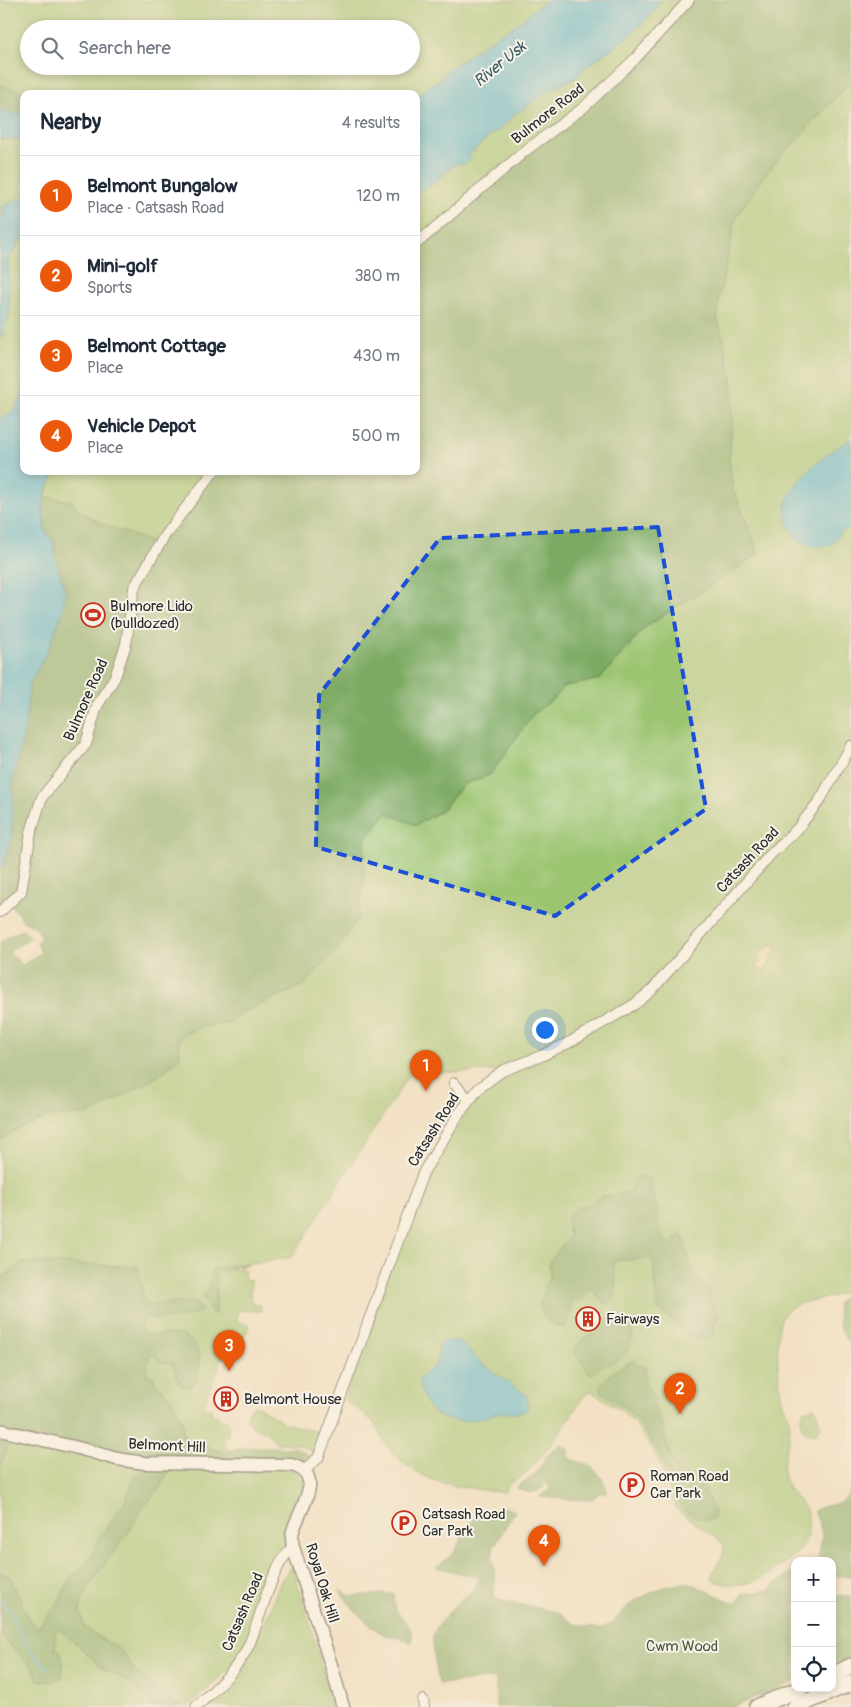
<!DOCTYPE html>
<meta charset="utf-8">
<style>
body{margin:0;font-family:Pangolin,sans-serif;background:#f6f6f7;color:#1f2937}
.controls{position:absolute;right:15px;bottom:15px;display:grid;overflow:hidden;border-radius:10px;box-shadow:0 2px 8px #0003}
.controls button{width:45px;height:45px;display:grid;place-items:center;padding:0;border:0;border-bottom:1px solid #e0e1e3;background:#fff;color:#1f2937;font:25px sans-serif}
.you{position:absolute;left:544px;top:1029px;width:18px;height:18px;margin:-12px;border:4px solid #fff;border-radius:50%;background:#1a73e8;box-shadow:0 0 0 8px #1a73e833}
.badge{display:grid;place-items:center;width:32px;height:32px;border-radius:50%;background:#ea580c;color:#fff;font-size:16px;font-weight:700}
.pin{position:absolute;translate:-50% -41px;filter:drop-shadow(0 1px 2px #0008)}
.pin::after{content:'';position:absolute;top:26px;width:18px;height:15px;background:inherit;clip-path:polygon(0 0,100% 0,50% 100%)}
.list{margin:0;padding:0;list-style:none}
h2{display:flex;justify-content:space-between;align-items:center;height:65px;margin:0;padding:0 20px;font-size:21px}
h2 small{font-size:16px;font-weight:400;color:#747a83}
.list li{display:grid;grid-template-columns:32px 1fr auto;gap:15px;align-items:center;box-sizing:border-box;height:80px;padding:0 20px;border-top:1px solid #e0e1e3}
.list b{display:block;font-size:19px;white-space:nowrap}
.list p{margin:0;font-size:16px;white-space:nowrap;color:#747a83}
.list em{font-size:16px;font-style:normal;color:#747a83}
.icon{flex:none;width:28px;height:28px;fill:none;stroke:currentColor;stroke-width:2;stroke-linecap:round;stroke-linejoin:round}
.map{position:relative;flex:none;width:851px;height:1707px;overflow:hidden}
.search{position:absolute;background:#fff;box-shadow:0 2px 8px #0003;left:20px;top:20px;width:400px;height:55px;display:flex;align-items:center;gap:12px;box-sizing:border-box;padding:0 18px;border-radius:28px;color:#747a83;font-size:19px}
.panel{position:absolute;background:#fff;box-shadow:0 2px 8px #0003;left:20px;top:90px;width:400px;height:385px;border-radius:10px}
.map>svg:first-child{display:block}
.green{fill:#9cc571;stroke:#64784e;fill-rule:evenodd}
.forest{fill:#7daa63;stroke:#546a47}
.sand{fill:#eeda9e;stroke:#8c8264}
.water{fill:#57b7d5;stroke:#417180}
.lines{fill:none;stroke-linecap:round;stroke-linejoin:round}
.stream{stroke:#57b7d5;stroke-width:2}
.minor-casing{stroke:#494642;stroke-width:12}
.major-casing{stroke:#494642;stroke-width:15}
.highway-casing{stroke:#494642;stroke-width:18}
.minor{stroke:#fff;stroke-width:10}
.major{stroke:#fff;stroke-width:12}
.highway{stroke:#fff;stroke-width:15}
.marked{fill:none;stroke:#1d4ed8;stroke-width:4;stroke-dasharray:10 6;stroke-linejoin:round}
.labels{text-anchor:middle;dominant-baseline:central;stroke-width:4;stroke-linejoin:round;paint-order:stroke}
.street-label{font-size:15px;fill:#2b2b2b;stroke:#f7f3e8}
.poi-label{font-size:15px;fill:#2b2b2b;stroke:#f7f3e8;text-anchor:start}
.park-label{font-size:15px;fill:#4d5940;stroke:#f7f3e8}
.water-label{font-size:16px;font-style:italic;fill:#3a5c66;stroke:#f7f3e8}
</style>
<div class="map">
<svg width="851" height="1707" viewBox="0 0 851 1707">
<rect width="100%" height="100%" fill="#f7f3e8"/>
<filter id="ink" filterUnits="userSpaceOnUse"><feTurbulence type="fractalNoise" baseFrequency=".02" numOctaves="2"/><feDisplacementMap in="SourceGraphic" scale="10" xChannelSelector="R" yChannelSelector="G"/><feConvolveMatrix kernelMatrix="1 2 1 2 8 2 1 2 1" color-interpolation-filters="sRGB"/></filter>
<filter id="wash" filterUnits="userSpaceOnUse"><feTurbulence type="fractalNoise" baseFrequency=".0096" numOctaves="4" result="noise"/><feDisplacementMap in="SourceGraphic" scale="20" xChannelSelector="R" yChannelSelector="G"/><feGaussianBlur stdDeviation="1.12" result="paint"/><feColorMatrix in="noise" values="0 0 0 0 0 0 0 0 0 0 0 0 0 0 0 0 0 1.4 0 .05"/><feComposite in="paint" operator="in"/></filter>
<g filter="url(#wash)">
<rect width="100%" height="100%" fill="#f2e1c5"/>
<path class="green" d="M 0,0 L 546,0 L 514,26 L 481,46 L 448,71 L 441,79 L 429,85 L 416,99 L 416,94 L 30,94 L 0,85 ZM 29,29 L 411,29 L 411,66 L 29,66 Z
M 661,0 L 689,0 L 636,58 L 416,244 L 416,193 L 429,186 L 457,163 L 465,164 L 469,155 L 489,136 L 500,129 L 514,114 L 525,108 L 546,92 L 575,78 L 583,69 L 630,35 L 650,16 Z
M 851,81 L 851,1290 C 844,1293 837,1295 829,1297 C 815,1301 794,1301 784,1314 C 773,1327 779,1383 782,1400 C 784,1408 789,1416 790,1425 C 791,1443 780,1459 784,1477 C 787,1494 805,1502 808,1515 C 810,1527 806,1547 797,1554 C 794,1557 791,1558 788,1560 C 764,1580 747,1589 715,1582 L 711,1576 L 723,1555 L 724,1544 L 676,1509 L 660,1462 L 635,1423 L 622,1411 L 591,1391 L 587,1392 C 568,1419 550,1450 526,1473 C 517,1482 509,1479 504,1493 C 459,1486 423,1487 390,1450 C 383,1442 380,1431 374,1423 C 367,1415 356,1408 347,1402 L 345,1398 L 423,1173 L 458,1115 L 501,1071 L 410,1073 L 292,1257 L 213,1269 L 208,1292 L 202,1296 L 212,1313 L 216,1314 L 216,1272 L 235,1268 L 236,1271 L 244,1269 L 245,1280 L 251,1280 L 251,1290 L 249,1290 L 249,1293 L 251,1294 L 252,1305 L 260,1305 L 261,1311 L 238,1310 L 237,1322 L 250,1325 C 248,1335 241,1335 242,1348 L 228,1345 L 203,1405 L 212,1410 L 211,1413 L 229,1422 L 228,1426 L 228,1436 L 223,1438 L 228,1451 L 226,1454 L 199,1443 L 186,1441 L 171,1397 L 157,1386 L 153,1377 L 146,1374 L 148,1359 L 153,1353 L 172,1363 L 181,1386 L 192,1387 L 198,1375 L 200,1358 L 173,1334 L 155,1336 L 145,1334 L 141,1328 L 145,1318 L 159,1318 L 144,1304 L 138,1267 L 22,1262 L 0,1280 L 0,1141 L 12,1132 L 47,1117 L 90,1114 L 158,1076 L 180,1058 L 179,1038 L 198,1027 L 228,1023 L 242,1012 L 303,986 L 358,917 L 363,885 L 365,839 L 386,812 L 416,825 L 441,811 L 464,784 L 490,775 L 533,714 L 557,696 L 561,687 L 600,679 L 645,627 L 759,554 L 733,489 L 729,460 L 732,427 L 733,385 L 724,343 L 717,317 L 720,293 L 736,217 L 765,174 Z
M 0,139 L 24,139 L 24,199 L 13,201 L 3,216 L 0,216 Z
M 24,236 L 24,388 L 22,389 C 21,403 14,415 0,418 L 0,340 L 9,316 L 8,258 C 17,251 16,242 24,236 Z
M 55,471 L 214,471 L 159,545 L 102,524 L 81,512 L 72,501 L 45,497 Z
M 253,1406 L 258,1406 L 284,1423 L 321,1433 L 323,1435 L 316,1454 L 298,1444 L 277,1443 L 265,1431 L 253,1427 L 247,1418 L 249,1411 Z
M 814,1407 L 817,1411 L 821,1428 L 815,1434 L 809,1434 L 802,1428 L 801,1418 L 804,1411 Z
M 13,1433 L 143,1467 L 135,1476 L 124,1504 L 98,1540 L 93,1553 L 84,1567 L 71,1577 L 58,1603 L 37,1629 L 29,1620 L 11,1578 L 0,1571 L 0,1465 Z
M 171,1468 L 289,1468 L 301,1474 L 305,1490 L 289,1540 L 282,1553 L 244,1646 L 231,1667 L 188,1707 L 176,1705 L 160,1689 L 135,1671 L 121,1651 L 84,1627 L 80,1610 L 82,1599 L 98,1573 L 130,1530 L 144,1505 L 153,1497 L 160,1487 Z
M 292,1566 C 307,1613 322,1659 330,1707 L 203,1707 L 242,1671 L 269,1612 L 281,1580 Z
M 57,1627 L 91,1657 L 101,1668 L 120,1677 L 137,1688 L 154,1707 L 0,1707 L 0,1634 L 34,1669 L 38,1680 L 62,1677 L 63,1663 L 60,1651 L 55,1649 L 55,1634 Z"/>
<path class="forest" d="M 689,0 L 851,0 L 851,81 L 765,174 L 736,217 L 720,293 L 717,317 L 724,343 L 733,385 L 732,427 L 729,460 L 733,489 L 759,554 L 645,627 L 600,679 L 562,687 L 557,696 L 533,714 L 490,775 L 464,784 L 441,811 L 416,825 L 386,813 L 365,839 L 363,885 L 358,917 L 341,945 L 303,986 L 242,1012 L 228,1023 L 199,1027 L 179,1038 L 180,1058 L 158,1076 L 90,1114 L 47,1117 L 12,1132 L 0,1141 L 0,942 L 11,935 L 23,930 L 30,937 C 24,944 17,945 10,951 L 11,955 L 16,957 L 18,962 L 22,965 C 29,962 33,956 41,953 L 37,943 L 41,938 L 36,927 L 24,922 L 10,903 L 0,912 L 0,871 L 4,865 L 12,832 L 12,778 L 24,734 L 29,685 L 48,650 L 63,609 L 66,594 L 54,554 L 55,545 L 45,530 L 43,509 L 45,497 L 72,501 L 81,512 L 102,524 L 159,545 L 214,471 L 416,471 L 416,244 L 583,108 Z
M 0,85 L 30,94 L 24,94 L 24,114 L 12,114 L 0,109 Z
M 645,1176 L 651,1181 C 651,1189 652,1194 655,1201 C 659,1217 653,1237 673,1244 L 679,1235 L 683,1236 L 694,1276 L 710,1290 L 710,1300 L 718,1312 L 718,1317 L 713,1326 L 715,1333 C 703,1357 669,1318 657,1308 L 653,1258 L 614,1261 L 616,1296 L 614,1300 L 606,1303 L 598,1297 L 593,1290 L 588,1289 L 584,1298 L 577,1300 L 570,1299 C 572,1311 572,1318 564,1328 C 550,1325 542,1318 539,1303 C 549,1291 542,1287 550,1276 L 549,1262 L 569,1237 L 567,1217 L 577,1207 L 591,1204 L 600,1196 L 618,1195 L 630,1190 L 637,1177 Z
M 22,1262 L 138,1267 L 144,1304 L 194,1302 L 203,1310 C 186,1320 163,1318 145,1318 L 141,1328 L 145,1334 C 155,1336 163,1334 172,1334 C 204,1336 204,1365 192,1387 L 181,1386 L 172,1363 L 160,1362 L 153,1353 L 148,1359 L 146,1374 L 153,1377 L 157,1386 L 171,1397 L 184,1424 L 182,1432 L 186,1441 L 199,1443 L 226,1454 L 228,1451 L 237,1448 L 268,1447 L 297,1448 L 311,1457 L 303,1462 L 284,1460 L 146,1459 L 14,1433 L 0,1464 L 0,1280 Z
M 251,1263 L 242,1266 L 240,1269 L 237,1266 L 224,1271 L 216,1272 L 216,1314 L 212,1313 L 202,1296 L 208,1291 L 213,1268 Z
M 851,1292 L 851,1344 L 845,1339 L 845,1337 L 839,1327 L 837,1303 L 841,1299 Z
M 612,1315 C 638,1320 637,1343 620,1358 C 612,1364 609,1363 602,1366 C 597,1369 596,1373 590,1375 C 585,1364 576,1359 574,1348 C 580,1345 584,1338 589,1336 C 594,1333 593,1335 597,1332 C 604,1327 605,1319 612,1315 Z
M 632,1361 L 646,1368 L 644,1381 C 646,1386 650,1390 652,1395 C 654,1400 654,1405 655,1410 C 657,1415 661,1419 662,1424 C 668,1443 670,1479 698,1476 L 715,1513 L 714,1519 L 705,1520 L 694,1516 L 685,1511 L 679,1505 L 664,1461 L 639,1422 L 627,1409 L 603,1393 L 600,1385 L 612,1373 Z
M 561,1444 L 570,1451 L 569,1458 C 575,1462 579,1461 585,1463 C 596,1468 606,1481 607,1492 L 598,1494 L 593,1499 L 581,1500 L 539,1497 L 551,1488 L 544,1482 L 542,1484 L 544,1487 C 533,1494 529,1494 517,1488 L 520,1484 L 533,1477 L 549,1453 Z
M 143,1467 L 171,1468 L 160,1487 L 153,1497 L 144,1505 L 130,1530 L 98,1573 L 82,1599 L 80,1610 L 84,1627 L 107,1643 L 113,1644 L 121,1651 L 135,1671 L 179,1707 L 154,1707 L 137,1688 L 120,1677 L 101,1668 L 91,1657 L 57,1627 L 55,1634 L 55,1649 L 60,1651 L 63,1663 L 62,1677 L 51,1682 L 38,1680 L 34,1669 L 0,1634 L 0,1571 L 11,1578 L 29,1619 L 37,1629 L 58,1603 L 71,1577 L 84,1567 L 93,1553 L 98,1540 L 124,1504 L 135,1476 Z
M 851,1490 L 851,1576 L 832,1576 L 832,1561 L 818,1561 L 822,1535 L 820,1526 L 814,1511 C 828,1501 841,1510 851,1490 Z
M 503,1507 L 515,1511 L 494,1546 C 491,1557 493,1564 495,1575 C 496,1582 494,1591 494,1599 L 557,1612 L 574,1624 L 600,1629 L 612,1623 L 628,1606 L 638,1599 L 661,1588 L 687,1582 L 736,1604 L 743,1594 L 769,1590 L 795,1569 L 795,1681 L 733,1707 L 496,1707 L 496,1678 L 439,1684 C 437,1673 432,1647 433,1637 C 434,1627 461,1596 471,1593 L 480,1578 L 436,1567 C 442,1562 450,1558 454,1552 C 471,1525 466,1514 503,1507 Z
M 340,1590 L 351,1596 L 394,1593 C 388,1617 420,1625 411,1643 C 404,1636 393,1639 385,1635 C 369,1627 348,1605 340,1590 Z
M 832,1595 L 851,1596 L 851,1656 L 832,1664 Z"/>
<path class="sand" d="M 772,945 L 775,948 L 776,952 L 769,958 L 771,961 L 769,965 L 767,966 L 764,971 L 758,969 L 757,964 L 761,960 L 759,958 L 760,953 L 766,951 L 768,946 Z"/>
<path class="water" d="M 546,0 L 661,0 L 650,16 L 630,35 L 583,69 L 575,78 L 546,92 L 525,108 L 514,114 L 500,129 L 489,136 L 469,155 L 469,161 L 465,164 L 456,163 L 429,186 L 416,193 L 416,99 L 429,85 L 441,79 L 447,71 L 481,46 L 514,26 Z
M 0,109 L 13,114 L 24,114 L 24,139 L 0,139 Z
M 24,199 L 24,236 C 16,242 16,251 8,258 L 9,316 L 0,340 L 0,216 L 3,216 L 3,207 L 13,201 Z
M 24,388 L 24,471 L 55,471 L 46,492 L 43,509 L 45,530 L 55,545 L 54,554 L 66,594 L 63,609 L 48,650 L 29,685 L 24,734 L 13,778 L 12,832 L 4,865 L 0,871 L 0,418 C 14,415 21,403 22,389 Z
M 851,439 L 851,527 L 841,532 L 831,545 L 817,547 L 799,542 C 792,532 783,519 786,506 C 792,479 828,452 851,439 Z
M 443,1341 L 452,1341 L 460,1342 L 482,1364 L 526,1395 L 528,1409 C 519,1416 509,1412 498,1413 C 492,1414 486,1417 479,1418 C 457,1424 433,1422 424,1398 C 414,1373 422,1379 436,1364 L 439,1347 Z"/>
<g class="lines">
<path class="stream" d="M 0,1601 L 13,1615 L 24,1643 L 51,1671"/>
</g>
</g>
<g filter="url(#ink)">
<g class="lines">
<g class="minor-casing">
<path id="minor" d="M 416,244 L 525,151 L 583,108 L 636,58 L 689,0
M 0,912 L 21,892 L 31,832 L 42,797 L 86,744 L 97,706 L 115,677 L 126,644 L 134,588 L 165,535 L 214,471
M 454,1083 L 469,1100
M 304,1471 L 318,1458 L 322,1448 L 423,1173 L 458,1115 L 479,1088 L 502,1071 L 541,1056 L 570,1042 L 635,1004 L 651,991 L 771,854 L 798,828 L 820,800 L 851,746
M 423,1700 L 424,1707
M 196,1707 C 215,1689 235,1672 247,1649 C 260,1623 271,1564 293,1547"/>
</g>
<g class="major-casing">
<path id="major" d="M 0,1430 L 78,1448 L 117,1459 L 145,1463 L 291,1465 C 328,1474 298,1511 293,1531 C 291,1537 292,1542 293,1547 L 332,1668 L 343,1707"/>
</g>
<g class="highway-casing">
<path id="highway" d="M 832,1675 L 851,1666
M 757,1707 L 801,1688
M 795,1707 L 851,1683"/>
</g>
<use href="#minor" class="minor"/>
<use href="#major" class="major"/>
<use href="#highway" class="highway"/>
</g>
</g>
<path d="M0 0H851V1707H0ZM 658,527 L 706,809 L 555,916 L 316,847 L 319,695 L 440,538 Z" fill="#f2e1c5" fill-opacity=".55" fill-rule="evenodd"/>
<path class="marked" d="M 658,527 L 706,809 L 555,916 L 316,847 L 319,695 L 440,538 Z"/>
<defs>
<g id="stadium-ring" transform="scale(1.25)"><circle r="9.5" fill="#f7f3e8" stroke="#c8321e" stroke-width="1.5"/><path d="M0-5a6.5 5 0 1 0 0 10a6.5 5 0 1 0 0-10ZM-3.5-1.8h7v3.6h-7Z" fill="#c8321e"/></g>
<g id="building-ring" transform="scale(1.25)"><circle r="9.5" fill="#f7f3e8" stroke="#c8321e" stroke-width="1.5"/><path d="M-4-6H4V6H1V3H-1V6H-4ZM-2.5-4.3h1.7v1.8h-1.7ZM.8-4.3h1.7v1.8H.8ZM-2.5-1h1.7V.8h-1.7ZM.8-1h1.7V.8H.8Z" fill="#c8321e"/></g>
<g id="parking-ring" transform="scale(1.25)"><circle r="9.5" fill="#f7f3e8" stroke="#c8321e" stroke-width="1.5"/><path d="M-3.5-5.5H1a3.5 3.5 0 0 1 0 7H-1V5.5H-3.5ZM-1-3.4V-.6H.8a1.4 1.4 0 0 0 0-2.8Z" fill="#c8321e"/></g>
</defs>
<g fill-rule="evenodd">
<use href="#stadium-ring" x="93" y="615"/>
<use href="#building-ring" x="588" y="1319"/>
<use href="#building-ring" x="226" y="1399"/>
<use href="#parking-ring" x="632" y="1485"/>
<use href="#parking-ring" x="404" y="1523"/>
</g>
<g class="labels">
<g class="street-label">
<text transform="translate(548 114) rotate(-38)">Bulmore Road</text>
<text transform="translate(86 700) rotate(-66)">Bulmore Road</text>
<text transform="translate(748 860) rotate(-47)">Catsash Road</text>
<text transform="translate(434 1130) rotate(-58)">Catsash Road</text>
<text transform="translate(167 1446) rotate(3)">Belmont Hill</text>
<text transform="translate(322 1583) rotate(73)">Royal Oak Hill</text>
<text transform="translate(243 1612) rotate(-67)">Catsash Road</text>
</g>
<g class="poi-label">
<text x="110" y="606">Bulmore Lido<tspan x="110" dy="17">(bulldozed)</tspan></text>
<text x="606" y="1319">Fairways</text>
<text x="244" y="1399">Belmont House</text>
<text x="650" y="1476">Roman Road<tspan x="650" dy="17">Car Park</tspan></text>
<text x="422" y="1514">Catsash Road<tspan x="422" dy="17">Car Park</tspan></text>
</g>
<g class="park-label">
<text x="682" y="1646">Cwm Wood</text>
</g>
<g class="water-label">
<text transform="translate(500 64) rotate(-39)">River Usk</text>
</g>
</g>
</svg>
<div class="controls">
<button>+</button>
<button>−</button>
<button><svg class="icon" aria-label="locate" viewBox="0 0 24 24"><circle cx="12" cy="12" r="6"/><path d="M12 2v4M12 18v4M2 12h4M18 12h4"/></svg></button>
</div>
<div class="you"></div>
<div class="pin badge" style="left:426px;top:1091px">1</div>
<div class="pin badge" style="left:680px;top:1414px">2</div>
<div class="pin badge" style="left:229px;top:1371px">3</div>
<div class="pin badge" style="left:544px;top:1566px">4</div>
<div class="search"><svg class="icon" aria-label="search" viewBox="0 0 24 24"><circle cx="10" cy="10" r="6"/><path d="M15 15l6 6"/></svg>Search here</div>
<section class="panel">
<h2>Nearby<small>4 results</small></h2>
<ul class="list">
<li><span class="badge">1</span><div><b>Belmont Bungalow</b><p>Place · Catsash Road</p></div><em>120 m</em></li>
<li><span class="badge">2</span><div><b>Mini-golf</b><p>Sports</p></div><em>380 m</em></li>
<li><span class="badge">3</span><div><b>Belmont Cottage</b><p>Place</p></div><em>430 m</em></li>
<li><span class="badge">4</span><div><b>Vehicle Depot</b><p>Place</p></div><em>500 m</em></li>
</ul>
</section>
</div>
